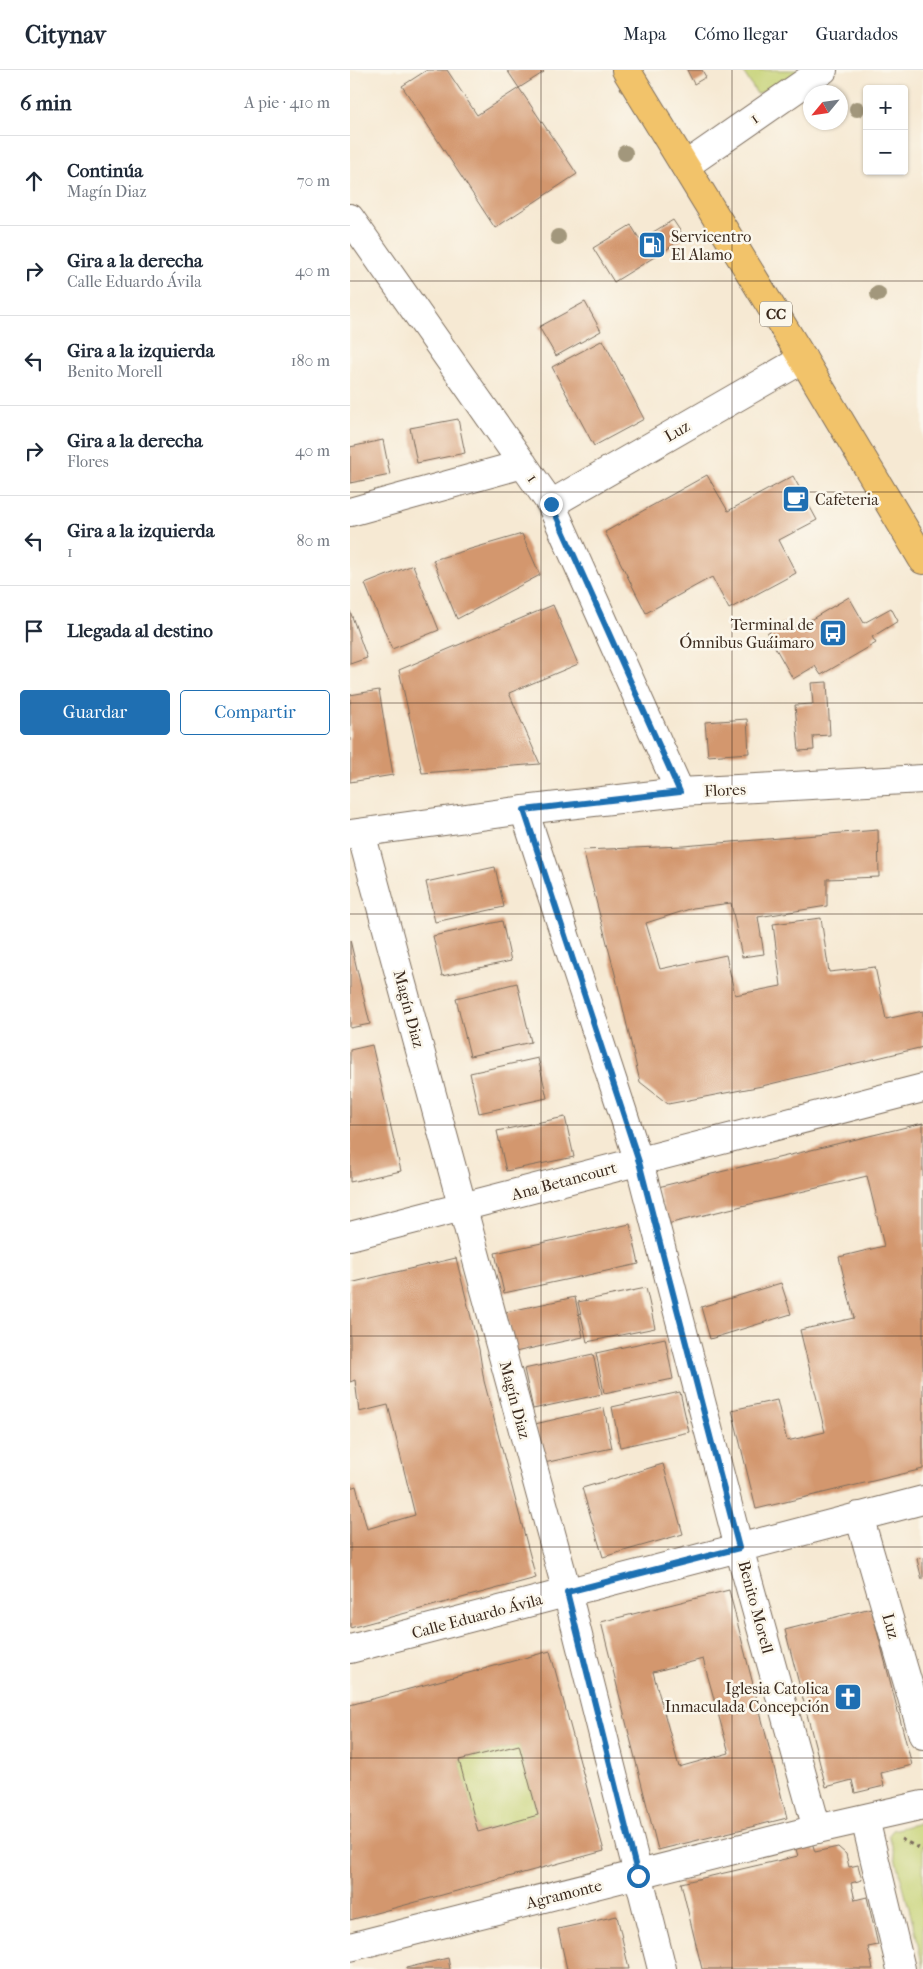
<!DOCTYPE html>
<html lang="es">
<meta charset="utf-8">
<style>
body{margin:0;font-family:"IM FELL French Canon",serif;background:#f6f6f7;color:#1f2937}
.controls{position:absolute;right:15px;top:15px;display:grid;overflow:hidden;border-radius:5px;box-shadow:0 1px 4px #0004}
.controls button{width:45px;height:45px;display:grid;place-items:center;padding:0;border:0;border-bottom:1px solid #e0e1e3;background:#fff;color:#1f2937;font:25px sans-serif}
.compass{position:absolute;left:453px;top:15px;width:45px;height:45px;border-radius:50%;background:#fff;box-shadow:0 1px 4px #0004;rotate:241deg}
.stop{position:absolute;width:15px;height:15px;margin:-11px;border:4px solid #1f6fb2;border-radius:50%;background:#fff}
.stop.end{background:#1f6fb2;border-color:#fff;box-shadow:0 1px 5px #0008}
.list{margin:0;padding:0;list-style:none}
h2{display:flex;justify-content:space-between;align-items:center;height:65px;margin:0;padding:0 20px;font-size:21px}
h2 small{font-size:16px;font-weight:400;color:#747a83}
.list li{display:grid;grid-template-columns:32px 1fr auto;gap:15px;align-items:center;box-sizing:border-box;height:90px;padding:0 20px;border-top:1px solid #e0e1e3}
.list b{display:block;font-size:19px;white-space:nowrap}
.list p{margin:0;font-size:16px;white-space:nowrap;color:#747a83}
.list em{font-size:16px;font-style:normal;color:#747a83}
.actions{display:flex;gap:10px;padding:15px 20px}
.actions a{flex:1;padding:11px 0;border:1px solid #1f6fb2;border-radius:5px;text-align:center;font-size:18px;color:#1f6fb2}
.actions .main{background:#1f6fb2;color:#fff}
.icon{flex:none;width:28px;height:28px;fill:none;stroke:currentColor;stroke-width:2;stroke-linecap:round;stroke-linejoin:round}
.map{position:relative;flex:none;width:573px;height:1899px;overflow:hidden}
header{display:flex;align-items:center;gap:30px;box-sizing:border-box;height:70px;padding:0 25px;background:#fff;border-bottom:1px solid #e0e1e3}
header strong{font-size:24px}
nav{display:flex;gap:28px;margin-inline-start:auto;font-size:18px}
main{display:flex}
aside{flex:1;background:#fff}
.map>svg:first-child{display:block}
.green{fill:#c5d173;stroke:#807e48}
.building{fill:#d3976e;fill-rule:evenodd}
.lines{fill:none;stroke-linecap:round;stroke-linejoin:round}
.minor-casing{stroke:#7c6d5d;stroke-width:30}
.tertiary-casing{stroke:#7c6d5d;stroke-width:30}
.trunk-casing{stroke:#7c6d5d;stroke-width:30}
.path{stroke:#7c6d5d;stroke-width:3;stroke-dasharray:4 4;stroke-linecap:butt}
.minor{stroke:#fff;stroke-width:28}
.tertiary{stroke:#fff;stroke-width:28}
.trunk{stroke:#f2c36a;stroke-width:28}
.tree{fill:#a2977b}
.route{stroke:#1f6fb2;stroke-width:6}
.grid{fill:none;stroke:#3b2a1e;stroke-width:1;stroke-opacity:0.55}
.labels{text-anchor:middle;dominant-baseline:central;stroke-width:5;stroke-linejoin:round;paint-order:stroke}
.shield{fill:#fbf7ec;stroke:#75685c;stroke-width:1}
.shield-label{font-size:15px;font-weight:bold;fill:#3b2a1e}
.street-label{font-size:16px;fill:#3b2a1e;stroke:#fbf7ec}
.poi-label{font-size:16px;fill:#3b2a1e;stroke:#fbf7ec;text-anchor:start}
</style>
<header>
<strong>Citynav</strong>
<nav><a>Mapa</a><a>Cómo llegar</a><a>Guardados</a></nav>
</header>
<main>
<aside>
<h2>6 min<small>A pie · 410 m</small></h2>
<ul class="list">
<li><svg class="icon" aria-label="ahead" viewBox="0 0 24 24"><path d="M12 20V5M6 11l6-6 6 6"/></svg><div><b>Continúa</b><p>Magín Diaz</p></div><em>70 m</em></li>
<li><svg class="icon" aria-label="right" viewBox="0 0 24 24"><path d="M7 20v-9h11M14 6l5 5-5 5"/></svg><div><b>Gira a la derecha</b><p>Calle Eduardo Ávila</p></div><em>40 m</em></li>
<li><svg class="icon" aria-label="left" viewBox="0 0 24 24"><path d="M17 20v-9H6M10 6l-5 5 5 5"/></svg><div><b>Gira a la izquierda</b><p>Benito Morell</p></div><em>180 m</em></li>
<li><svg class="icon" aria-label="right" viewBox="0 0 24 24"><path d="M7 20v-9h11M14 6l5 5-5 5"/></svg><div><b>Gira a la derecha</b><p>Flores</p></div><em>40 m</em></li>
<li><svg class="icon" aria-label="left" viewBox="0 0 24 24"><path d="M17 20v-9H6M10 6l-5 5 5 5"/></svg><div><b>Gira a la izquierda</b><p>1</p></div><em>80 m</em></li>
<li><svg class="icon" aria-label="arrive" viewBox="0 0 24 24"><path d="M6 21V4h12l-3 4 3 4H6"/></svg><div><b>Llegada al destino</b></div></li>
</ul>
<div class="actions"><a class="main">Guardar</a><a>Compartir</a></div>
</aside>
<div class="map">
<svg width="573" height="1899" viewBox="0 0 573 1899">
<rect width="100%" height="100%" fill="#fbf7ec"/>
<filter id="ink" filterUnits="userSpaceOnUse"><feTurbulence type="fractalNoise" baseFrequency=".02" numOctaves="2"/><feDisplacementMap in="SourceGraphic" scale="10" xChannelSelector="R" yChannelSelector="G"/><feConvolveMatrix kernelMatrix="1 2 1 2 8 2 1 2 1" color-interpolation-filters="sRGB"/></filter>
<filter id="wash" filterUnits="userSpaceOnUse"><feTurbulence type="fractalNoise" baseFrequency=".0096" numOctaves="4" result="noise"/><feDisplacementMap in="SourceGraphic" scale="20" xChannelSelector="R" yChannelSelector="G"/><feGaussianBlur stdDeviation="1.12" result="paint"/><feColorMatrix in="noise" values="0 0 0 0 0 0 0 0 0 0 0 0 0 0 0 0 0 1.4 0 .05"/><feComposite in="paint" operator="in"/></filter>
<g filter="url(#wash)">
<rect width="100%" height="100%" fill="#f6e9d3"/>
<path class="green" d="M 392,0 L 467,0 L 407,24 Z
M 169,1675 L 188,1745 L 128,1762 L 109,1690 Z
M 573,1752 L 573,1899 L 566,1864 L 539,1765 L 543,1760 Z"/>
<g id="blocks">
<path class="building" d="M 77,0 L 97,0 L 127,45 L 169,18 L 227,104 L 145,158 L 52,16 Z
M 157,0 L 192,0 L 194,2 L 169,18 Z
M 337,0 L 352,0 L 356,7 L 344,14 Z
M 323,150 L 335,168 L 264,212 L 243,178 L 281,155 L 290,170 Z
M 235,232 L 251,261 L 206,286 L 189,257 Z
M 253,270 L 294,349 L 244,376 L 202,297 Z
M 108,349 L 115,383 L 67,393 L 60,358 Z
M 33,370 L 40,405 L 0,413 L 0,377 Z
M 357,405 L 378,441 L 443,406 L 467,450 L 429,470 L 446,503 L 379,539 L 362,507 L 296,543 L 255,462 Z
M 172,464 L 190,505 L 107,549 L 83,490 Z
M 63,495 L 89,560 L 42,579 L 15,514 Z
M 499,527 L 514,553 L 541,538 L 548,551 L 522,567 L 526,573 L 471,605 L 465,596 L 443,609 L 417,563 L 435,552 L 440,562 Z
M 203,535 L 228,594 L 159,623 L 190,694 L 72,703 L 49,600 Z
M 0,541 L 17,588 L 0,594 Z
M 477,612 L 480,665 L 463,666 L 464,680 L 449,681 L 445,635 L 463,634 L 461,613 Z
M 29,620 L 43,705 L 0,712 L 0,625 Z
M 397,649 L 399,683 L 358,686 L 355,652 Z
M 528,760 L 529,807 L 477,809 L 477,836 L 408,847 L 414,884 L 392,887 L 381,833 L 343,838 L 296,853 L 310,899 L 376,885 L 385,925 L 431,916 L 423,854 L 471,848 L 479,902 L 525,897 L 536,949 L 573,941 L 573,977 L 412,1016 L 318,1034 L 290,1012 L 266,908 L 233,780 L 333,776 Z
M 145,797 L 154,837 L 85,852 L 76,812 Z
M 152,851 L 161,891 L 92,906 L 83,866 Z
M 0,870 L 20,954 L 0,958 Z
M 167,913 L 181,972 L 120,986 L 106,928 Z
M 22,975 L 51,1101 L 0,1112 L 0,980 Z
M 188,988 L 197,1028 L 129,1043 L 120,1003 Z
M 215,1047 L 224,1087 L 156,1101 L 147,1061 Z
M 573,1053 L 573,1399 L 406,1439 L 382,1340 L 427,1330 L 437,1371 L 475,1362 L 450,1260 L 504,1248 L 489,1187 L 534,1176 L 517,1106 L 317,1154 L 308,1117 Z
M 280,1154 L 289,1194 L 154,1223 L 145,1183 Z
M 106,1188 L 129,1279 L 134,1311 L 186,1508 L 0,1558 L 0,1418 L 6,1416 L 17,1459 L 65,1445 L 38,1335 L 9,1342 L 5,1310 L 0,1312 L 0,1213 Z
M 431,1213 L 441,1244 L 360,1269 L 351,1237 Z
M 296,1218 L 305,1258 L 237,1272 L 228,1232 Z
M 225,1227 L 233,1267 L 165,1282 L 156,1242 Z
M 315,1268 L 323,1309 L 254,1323 L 246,1283 Z
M 243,1284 L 252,1324 L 183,1339 L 174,1299 Z
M 330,1322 L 339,1362 L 270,1377 L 262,1337 Z
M 254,1338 L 262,1378 L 194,1393 L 185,1354 Z
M 313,1394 L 333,1464 L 253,1487 L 232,1418 Z
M 573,1487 L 573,1509 L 572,1510 L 567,1489 Z
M 379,1520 L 437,1748 L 308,1780 L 251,1552 ZM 353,1589 L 379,1683 L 329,1697 L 303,1602 Z
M 521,1538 L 562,1695 L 531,1703 L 534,1716 L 505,1723 L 502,1710 L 476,1717 L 435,1560 Z
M 200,1581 L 254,1781 L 0,1850 L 0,1635 ZM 169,1675 L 188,1745 L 128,1762 L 109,1690 Z
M 462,1772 L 465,1782 L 488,1777 L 496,1784 L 499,1797 L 508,1795 L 512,1810 L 501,1813 L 505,1830 L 517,1827 L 528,1875 L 518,1877 L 523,1899 L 352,1899 L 331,1813 L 448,1786 L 445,1776 Z
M 267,1846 L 279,1899 L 217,1899 L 208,1859 Z
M 98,1888 L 100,1899 L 56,1899 L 56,1898 Z"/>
</g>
</g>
<g filter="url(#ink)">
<use href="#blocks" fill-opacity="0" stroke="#7c6d5d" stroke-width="1"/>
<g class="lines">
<g class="minor-casing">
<path id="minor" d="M 335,96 L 473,0
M 0,148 L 201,434 L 330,722
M 201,434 L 453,289
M 0,442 L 173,394
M 174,740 L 289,1092 L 389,1478 L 467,1759
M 11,763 L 217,1522 L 312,1899
M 0,1166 L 573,1018
M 509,1446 L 573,1665
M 0,1579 L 573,1430
M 515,1749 L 551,1899"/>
</g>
<g class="tertiary-casing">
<path id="tertiary" d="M 0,764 L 174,740 L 330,722 L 573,709
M 0,1877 L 467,1759 L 573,1735"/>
</g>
<g class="trunk-casing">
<path id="trunk" d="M 276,0 L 453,289 L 573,490"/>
</g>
<path class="path" d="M 551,1769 L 573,1780"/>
<use href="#minor" class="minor"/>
<use href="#tertiary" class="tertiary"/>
<use href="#trunk" class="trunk"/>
</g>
<g class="tree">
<circle cx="507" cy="39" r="8"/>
<circle cx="275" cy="83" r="8"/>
<circle cx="208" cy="167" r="8"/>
<circle cx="528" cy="224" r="8"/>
</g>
</g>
<g class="lines" filter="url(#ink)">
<path class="route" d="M 201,434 L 330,722 L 174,740 L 289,1092 L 389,1478 L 217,1522 L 288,1806"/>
</g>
<path class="grid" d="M 191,0 L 191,1899M 382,0 L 382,1899M 0,211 L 573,211M 0,422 L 573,422M 0,633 L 573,633M 0,844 L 573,844M 0,1055 L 573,1055M 0,1266 L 573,1266M 0,1477 L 573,1477M 0,1688 L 573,1688"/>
<defs>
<g id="fuel-square" transform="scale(1.4375)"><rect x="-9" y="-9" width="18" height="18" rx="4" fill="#1f6fb2" stroke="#fbf7ec"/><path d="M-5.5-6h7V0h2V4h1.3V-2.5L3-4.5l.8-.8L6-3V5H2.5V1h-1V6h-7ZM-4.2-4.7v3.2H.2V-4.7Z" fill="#fff"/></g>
<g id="cafe-square" transform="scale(1.4375)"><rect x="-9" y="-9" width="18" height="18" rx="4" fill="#1f6fb2" stroke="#fbf7ec"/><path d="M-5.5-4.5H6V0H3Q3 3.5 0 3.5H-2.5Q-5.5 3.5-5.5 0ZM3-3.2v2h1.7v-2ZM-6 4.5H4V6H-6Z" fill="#fff"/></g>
<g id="bus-square" transform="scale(1.4375)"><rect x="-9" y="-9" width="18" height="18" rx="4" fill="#1f6fb2" stroke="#fbf7ec"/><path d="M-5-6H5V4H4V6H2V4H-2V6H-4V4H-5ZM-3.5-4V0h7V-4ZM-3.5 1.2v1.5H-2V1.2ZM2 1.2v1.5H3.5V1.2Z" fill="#fff"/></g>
<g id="church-square" transform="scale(1.4375)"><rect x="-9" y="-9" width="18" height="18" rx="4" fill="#1f6fb2" stroke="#fbf7ec"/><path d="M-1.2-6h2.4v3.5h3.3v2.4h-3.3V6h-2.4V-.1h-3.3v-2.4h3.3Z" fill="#fff"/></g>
</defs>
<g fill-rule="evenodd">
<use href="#fuel-square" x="302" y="175"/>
<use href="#cafe-square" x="446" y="429"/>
<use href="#bus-square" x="483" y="563"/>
<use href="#church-square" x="498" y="1627"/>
</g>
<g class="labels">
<rect class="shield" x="410" y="231.5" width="32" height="25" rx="4"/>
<g class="shield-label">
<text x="426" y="244">CC</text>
</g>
<g class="street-label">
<text transform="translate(404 48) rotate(-35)">1</text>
<text transform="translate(327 361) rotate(-30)">Luz</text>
<text transform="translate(183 408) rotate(55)">1</text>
<text transform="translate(375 720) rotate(-3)">Flores</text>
<text transform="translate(59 939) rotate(75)">Magín Diaz</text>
<text transform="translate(214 1111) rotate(-15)">Ana Betancourt</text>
<text transform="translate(165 1330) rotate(75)">Magín Diaz</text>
<text transform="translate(406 1537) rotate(75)">Benito Morell</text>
<text transform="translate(127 1546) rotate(-15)">Calle Eduardo Ávila</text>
<text transform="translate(541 1556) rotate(74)">Luz</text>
<text transform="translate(214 1824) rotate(-14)">Agramonte</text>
</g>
<g class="poi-label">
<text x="321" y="166">Servicentro<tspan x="321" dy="18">El Alamo</tspan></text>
<text x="465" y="429">Cafeteria</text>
<text x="464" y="554" text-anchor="end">Terminal de<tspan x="464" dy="18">Ómnibus Guáimaro</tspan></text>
<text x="479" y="1618" text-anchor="end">Iglesia Catolica<tspan x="479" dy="18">Inmaculada Concepción</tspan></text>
</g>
</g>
</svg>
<div class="controls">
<button>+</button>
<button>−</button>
</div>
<svg class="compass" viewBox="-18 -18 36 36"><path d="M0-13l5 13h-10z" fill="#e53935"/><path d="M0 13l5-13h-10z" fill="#747a83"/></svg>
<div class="stop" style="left:288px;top:1806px"></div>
<div class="stop end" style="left:201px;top:434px"></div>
</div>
</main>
